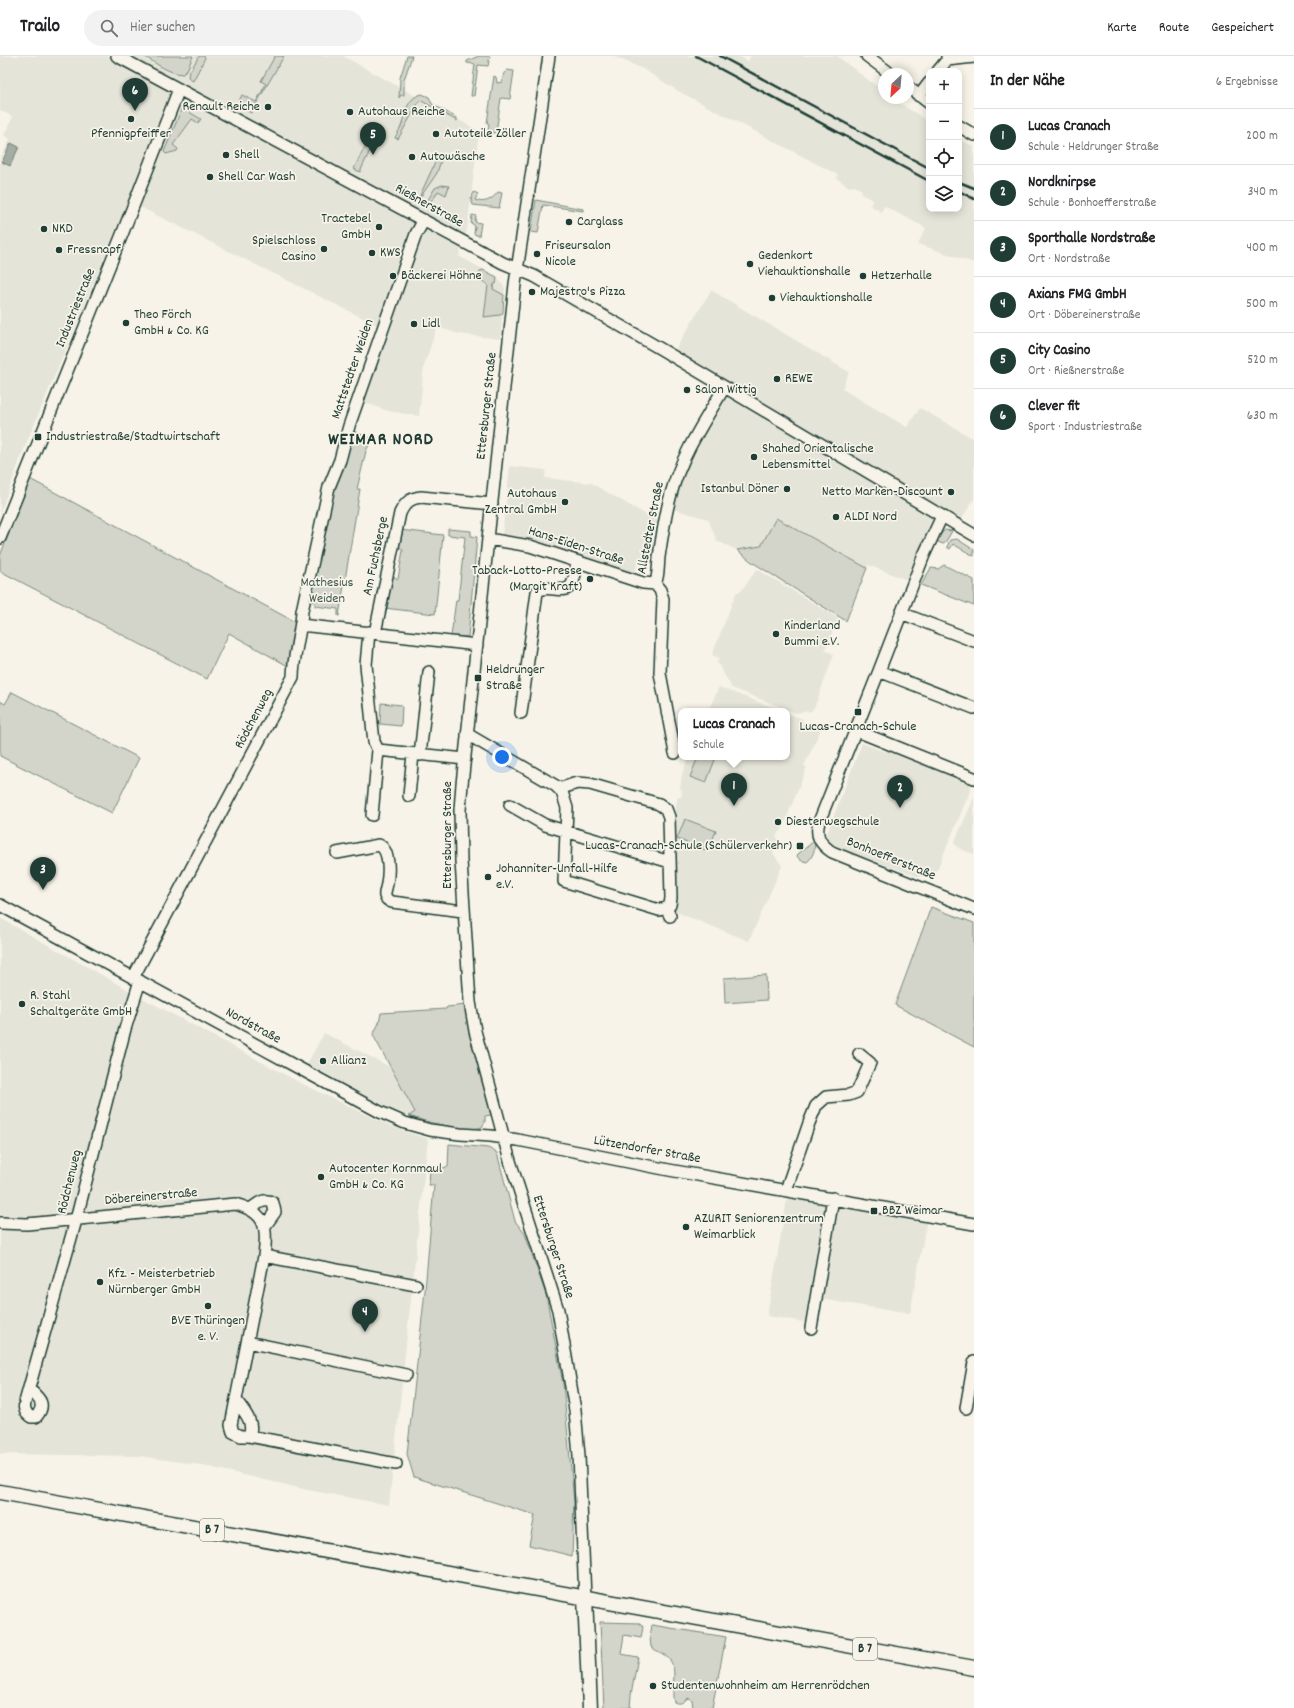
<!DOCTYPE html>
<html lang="de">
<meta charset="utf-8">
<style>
body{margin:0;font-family:Dekko,sans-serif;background:#f2f2f2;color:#202124}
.controls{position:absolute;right:12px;top:12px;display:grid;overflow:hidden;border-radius:8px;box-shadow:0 2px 10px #0003}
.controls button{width:36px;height:36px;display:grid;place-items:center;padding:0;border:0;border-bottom:1px solid #e0e0e0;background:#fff;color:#202124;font:20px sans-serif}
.compass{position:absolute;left:878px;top:12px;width:36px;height:36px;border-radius:50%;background:#fff;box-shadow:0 2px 10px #0003;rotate:206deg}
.you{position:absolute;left:502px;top:701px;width:14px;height:14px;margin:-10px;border:3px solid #fff;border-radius:50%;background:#1a73e8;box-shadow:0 0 0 6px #1a73e833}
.badge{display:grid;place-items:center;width:26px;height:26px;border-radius:50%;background:#1f3d34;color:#fff;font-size:13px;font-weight:700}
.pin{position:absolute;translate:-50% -33px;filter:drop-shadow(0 1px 2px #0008)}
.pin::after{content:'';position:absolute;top:21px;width:14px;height:12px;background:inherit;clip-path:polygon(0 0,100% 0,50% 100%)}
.popup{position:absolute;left:678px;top:652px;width:112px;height:52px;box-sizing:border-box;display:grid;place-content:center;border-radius:8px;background:#fff;filter:drop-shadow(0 1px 3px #0005);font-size:13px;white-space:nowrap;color:#757577}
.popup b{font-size:15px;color:#202124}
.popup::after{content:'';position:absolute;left:50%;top:100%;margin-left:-8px;border:8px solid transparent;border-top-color:#fff}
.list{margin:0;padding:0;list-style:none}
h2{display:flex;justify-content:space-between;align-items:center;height:52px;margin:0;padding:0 16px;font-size:17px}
h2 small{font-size:13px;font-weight:400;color:#757577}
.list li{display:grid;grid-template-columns:26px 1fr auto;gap:12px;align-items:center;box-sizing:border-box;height:56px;padding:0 16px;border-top:1px solid #e0e0e0}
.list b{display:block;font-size:15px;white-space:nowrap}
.list p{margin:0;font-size:13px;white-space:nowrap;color:#757577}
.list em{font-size:13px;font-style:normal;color:#757577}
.icon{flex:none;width:22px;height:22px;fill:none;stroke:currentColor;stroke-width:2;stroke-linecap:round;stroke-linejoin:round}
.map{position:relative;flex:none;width:974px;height:1652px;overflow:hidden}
header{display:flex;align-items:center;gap:24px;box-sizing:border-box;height:56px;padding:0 20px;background:#fff;border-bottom:1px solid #e0e0e0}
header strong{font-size:19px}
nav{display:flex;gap:22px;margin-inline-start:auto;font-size:14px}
.search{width:280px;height:36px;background:#f2f2f2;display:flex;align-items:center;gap:10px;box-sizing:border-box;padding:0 14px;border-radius:22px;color:#757577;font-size:15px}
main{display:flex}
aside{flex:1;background:#fff}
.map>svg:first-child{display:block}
.built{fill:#e5e4d9}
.green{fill:#d3d5ca;stroke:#79897f}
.water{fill:#a4ada3;stroke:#6f8077}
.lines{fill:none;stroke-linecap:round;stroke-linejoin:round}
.minor-casing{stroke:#1f3d34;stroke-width:14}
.major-casing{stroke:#1f3d34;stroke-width:17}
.minor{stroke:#f7f3e8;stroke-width:11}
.major{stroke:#f7f3e8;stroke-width:14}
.rail{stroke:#1f3d34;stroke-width:2.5}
.poi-dot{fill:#1f3d34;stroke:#f7f3e8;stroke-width:1.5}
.labels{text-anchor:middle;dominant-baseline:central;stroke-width:3.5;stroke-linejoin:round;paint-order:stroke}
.shield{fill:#f7f3e8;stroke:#60746a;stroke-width:1}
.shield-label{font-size:13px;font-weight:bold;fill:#1f3d34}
.poi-label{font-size:14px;fill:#1f3d34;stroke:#f7f3e8;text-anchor:start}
.street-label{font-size:14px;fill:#1f3d34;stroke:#f7f3e8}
.park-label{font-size:14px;fill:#435b52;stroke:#f7f3e8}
.district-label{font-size:18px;font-weight:bold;letter-spacing:1px;fill:#1f3d34;stroke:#f7f3e8}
</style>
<header>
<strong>Trailo</strong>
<div class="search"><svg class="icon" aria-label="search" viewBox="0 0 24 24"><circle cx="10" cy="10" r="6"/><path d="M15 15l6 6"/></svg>Hier suchen</div>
<nav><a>Karte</a><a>Route</a><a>Gespeichert</a></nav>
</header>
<main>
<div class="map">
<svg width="974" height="1652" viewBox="0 0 974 1652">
<rect width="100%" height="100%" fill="#f7f3e8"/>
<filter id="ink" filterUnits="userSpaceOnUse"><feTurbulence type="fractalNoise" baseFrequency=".025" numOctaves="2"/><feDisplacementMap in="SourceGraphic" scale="8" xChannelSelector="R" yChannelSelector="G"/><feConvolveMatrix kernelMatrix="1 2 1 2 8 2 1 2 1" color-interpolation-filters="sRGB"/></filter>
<g filter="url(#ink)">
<path class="built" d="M 0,0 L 343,0 L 479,75 L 467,174 L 459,200 L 497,221 L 505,232 L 500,283 L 459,278 L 437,271 L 424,310 L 419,360 L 388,355 L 363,346 L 387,274 L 128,145 L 24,393 L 0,457 L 0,103 L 10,83 L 4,79 L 13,61 L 0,54 Z
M 613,0 L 738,0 L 748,5 L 751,0 L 837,0 L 884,36 L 884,42 L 892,42 L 929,66 L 929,153 L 959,153 L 959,84 L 974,90 L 974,207 L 918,188 L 926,172 L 884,150 L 881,156 L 870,149 L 873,144 L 861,138 L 862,134 L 854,130 L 849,131 L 836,122 L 838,119 L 678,35 L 643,13 Z
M 711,234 L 849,316 L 842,333 L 907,371 L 920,352 L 974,383 L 974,443 L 956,472 L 933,459 L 907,524 L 868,509 L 867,512 L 777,462 L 761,490 L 737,494 L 717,485 L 708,463 L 663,450 L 674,414 L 716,333 L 670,303 Z
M 510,410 L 546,414 L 545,422 L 591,427 L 657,465 L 652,503 L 639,502 L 634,519 L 502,480 Z
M 757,513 L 838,562 L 825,594 L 834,598 L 815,650 L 811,655 L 796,657 L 732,632 L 717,606 L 719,602 L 712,599 L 736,537 L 742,534 Z
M 719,631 L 782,655 L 708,655 Z
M 787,657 L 803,663 L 802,666 L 821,673 L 804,710 L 807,711 L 781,776 L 779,775 L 776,781 L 778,783 L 773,797 L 782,810 L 749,885 L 676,856 L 674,759 L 678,741 L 681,741 L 682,734 L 680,733 L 682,718 L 689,701 L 787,701 Z
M 862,687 L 885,696 L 886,693 L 969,726 L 971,733 L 937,814 L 919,821 L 845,794 L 832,787 L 826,780 Z
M 974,742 L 974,798 L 960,793 L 954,787 Z
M 0,862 L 148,945 L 299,1026 L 377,1064 L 401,1074 L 428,1083 L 389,1449 L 308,1434 L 200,1409 L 139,1400 L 0,1398 Z
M 324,977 L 390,1011 L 415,1056 L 409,1060 L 383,1049 L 307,1008 Z
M 788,1137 L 927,1162 L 910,1258 L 815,1242 L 810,1267 L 767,1260 Z"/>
<path class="green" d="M 144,0 L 193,0 L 187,14 L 183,18 C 170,18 155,7 144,0 Z
M 199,0 L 204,0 L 205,2 L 193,25 L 189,23 L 188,19 Z
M 275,0 L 284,0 L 251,57 L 237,49 L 242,39 L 256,46 L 266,28 L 261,25 Z
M 407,0 L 412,0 L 404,24 L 404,39 L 401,39 L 399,42 L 400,22 Z
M 479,0 L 490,0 L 488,10 L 478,9 L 474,40 L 471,40 L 475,8 L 467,7 L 467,5 Z
M 507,14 L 514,15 L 510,43 L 501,42 L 496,77 L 488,76 L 489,68 L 487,67 L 494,20 L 496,21 L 497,27 L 502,26 L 504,17 Z
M 422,38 L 429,41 L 432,48 L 457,62 L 457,65 L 420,44 L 398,83 L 395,82 C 397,77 401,72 402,68 C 405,56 408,41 422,38 Z
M 182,52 L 201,63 L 198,67 L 192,63 L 173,89 L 178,93 L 177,95 L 166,98 L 164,96 Z
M 369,86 L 373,88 L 360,116 L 354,113 L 362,96 Z
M 439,98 L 442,101 L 437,117 L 417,146 Z
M 442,129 L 449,130 L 446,139 L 438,135 L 434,142 L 425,149 L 435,132 Z
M 474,136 L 478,138 L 475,144 C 484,148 492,144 498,136 L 502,137 L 499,152 L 473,149 L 471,143 Z
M 536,144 L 583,153 L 583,155 L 543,149 L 538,177 L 531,176 Z
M 472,159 L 476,160 L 475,166 L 481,167 L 479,180 L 474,178 L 475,170 L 471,167 Z
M 483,214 L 497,221 L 496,228 L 494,228 L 493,233 L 504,239 L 503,257 L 500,259 L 484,261 L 488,229 C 482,225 478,223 480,215 Z
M 353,375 L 372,383 L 366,395 L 357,433 L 360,433 L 339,560 L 338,560 L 338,553 L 315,550 L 315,546 L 309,545 L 332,436 Z
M 30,423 L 297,567 L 288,610 L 229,577 L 207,623 L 0,515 L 0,500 Z
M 776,462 L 867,512 L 846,565 L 752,506 L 737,494 L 761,490 Z
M 448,473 L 471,475 L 471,480 L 477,481 L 468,581 L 451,580 L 456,544 L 458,544 L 465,481 L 448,479 Z
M 400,474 L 443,479 L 435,558 L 384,552 L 390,518 L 398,523 L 403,494 L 397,489 Z
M 945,474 L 952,475 L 945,487 L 943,488 L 938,486 L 937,482 Z
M 957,483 L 974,494 L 974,500 L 953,488 L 950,493 L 947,491 L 950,484 Z
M 944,509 L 974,524 L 974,550 L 921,529 L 931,512 L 938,513 Z
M 12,636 L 139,702 L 112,757 L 0,700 L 0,645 L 5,648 Z
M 381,647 L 402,649 L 401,670 L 380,668 Z
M 698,701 L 716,701 L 706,727 L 690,721 Z
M 685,763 L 716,775 L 708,795 L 677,783 Z
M 814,785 C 816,792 813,801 807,806 L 800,804 L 797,800 L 798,798 Z
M 931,851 L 974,867 L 974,991 L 895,949 Z
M 766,919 L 767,944 L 725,947 L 724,922 Z
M 466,949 L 477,1007 L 491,1059 L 485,1060 L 485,1066 L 482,1071 C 465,1077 427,1066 409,1060 L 415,1056 L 373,979 L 379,967 L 381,957 L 446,953 L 447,951 Z
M 449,1088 L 488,1092 L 497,1097 L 515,1165 L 525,1178 L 546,1239 L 563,1328 L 574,1446 L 572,1500 L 529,1489 L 535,1459 L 414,1421 L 407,1398 L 425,1235 L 434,1129 L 429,1129 L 430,1113 L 448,1111 Z
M 600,1566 L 640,1567 L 643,1571 L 641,1582 L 624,1579 L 621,1598 L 638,1601 L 631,1639 L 630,1652 L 604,1652 Z
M 652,1569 L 726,1581 L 712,1652 L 693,1652 L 692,1644 L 688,1642 C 683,1646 681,1649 674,1646 C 670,1633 679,1614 669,1603 C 665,1598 656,1595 651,1591 L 650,1581 Z"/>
<path class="water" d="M 11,87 L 19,91 L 10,110 L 2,106 Z"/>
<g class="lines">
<g class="minor-casing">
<path id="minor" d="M 117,0 L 503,207 L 534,220 L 659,292 L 974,479
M 549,0 L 515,228 L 462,728 L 460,754 L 461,805 L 470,946 L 475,975 L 510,1105 L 558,1254 L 575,1354 L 579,1400 L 585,1542
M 867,0 L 891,18
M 947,4 L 974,1
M 938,15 L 947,4 L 947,0
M 908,31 L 929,47
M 919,40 L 929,27
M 959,70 L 974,79
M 942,460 L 924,499 L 879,615 L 819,766 C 815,780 820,788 832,796 L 974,853
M 0,482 L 123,176 L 179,33
M 488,483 L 530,490 L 643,527 L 655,528
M 655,528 C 659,520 658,510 659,501 C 662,480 665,459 671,438 C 681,400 704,366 724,332
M 655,528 L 660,534 L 663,543 L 660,617 L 675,697
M 901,557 L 974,585
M 301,569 L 477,589
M 369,576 L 366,609 L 374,686 L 378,694 L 372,759
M 375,577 L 400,457 C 405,447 410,442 421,441 L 492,448
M 879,615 L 974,652
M 521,657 L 537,536 C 546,526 565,541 572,528 C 575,522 576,513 577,506
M 854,676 L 862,677 L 974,722
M 467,678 L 556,730 L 562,736 L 567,752 L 564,825 L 659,854 L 666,852 L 670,860
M 378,694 L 465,703
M 420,699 L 429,616
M 559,733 L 577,727 L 590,728 L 659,748 L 666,753 L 669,761 L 671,842 L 670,849 L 666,852
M 409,740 L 413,698
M 510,749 L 545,769 L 670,806
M 337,797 L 379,789 C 390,794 389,817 387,827 C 387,831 384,836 385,840 C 386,843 389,845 392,846 L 463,855
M 0,849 L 295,1010 L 380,1056 L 405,1067 L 430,1074 L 460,1078 L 491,1080 L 518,1084 L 669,1114 L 974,1168
M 133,922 L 293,621 C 293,599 301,578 302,555 L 329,431 L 340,404 L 349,370 L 416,178 L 424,164
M 786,1134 L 809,1067 L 816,1050 L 826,1041 L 849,1039 L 857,1036 L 870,1007 L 859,998
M 250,1153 C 258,1148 264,1141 273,1147 L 275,1156 L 265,1170
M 0,1167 L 27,1168 L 235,1148 C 266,1156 268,1171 264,1200 L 231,1369 L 233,1376 L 241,1380 L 249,1380 L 396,1408
M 264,1200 L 416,1229
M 811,1272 L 833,1142
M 247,1286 L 406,1319
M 29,1333 C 39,1342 47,1348 36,1361 L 31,1361 C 22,1355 24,1349 27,1339 L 76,1164 L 125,973 L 140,925
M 236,1344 C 244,1356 255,1366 249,1380
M 966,1352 L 974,1306"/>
</g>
<g class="major-casing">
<path id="major" d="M 0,1436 L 974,1612
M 585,1542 L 590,1652"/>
</g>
<use href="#minor" class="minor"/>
<use href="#major" class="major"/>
<path class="rail" d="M 696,0 L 929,125
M 720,0 L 929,112
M 959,126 L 974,132
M 959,135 L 974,143"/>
</g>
</g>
<g class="poi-dot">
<circle cx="268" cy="51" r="4"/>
<circle cx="350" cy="56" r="4"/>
<circle cx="131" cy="63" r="4"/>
<circle cx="436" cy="78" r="4"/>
<circle cx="226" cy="99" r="4"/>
<circle cx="412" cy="101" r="4"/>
<circle cx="210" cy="121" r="4"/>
<circle cx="569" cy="166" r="4"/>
<circle cx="379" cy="171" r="4"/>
<circle cx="44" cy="173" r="4"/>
<circle cx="324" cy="193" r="4"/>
<circle cx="59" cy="194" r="4"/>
<circle cx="372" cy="197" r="4"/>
<circle cx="537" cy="198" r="4"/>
<circle cx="750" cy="208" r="4"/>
<circle cx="393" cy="220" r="4"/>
<circle cx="863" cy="220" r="4"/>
<circle cx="532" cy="236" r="4"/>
<circle cx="772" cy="242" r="4"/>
<circle cx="126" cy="267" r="4"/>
<circle cx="414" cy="268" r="4"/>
<circle cx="777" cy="323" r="4"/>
<circle cx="687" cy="334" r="4"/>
<rect x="34" y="377" width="8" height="8" rx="2"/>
<circle cx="754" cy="401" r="4"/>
<circle cx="787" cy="433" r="4"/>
<circle cx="951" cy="436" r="4"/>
<circle cx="565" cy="446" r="4"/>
<circle cx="836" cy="461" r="4"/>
<circle cx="590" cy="523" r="4"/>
<circle cx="776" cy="578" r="4"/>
<rect x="474" y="618" width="8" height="8" rx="2"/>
<rect x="854" y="652" width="8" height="8" rx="2"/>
<circle cx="778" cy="766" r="4"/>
<rect x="796" y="786" width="8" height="8" rx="2"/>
<circle cx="488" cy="821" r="4"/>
<circle cx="22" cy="948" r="4"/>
<circle cx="323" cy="1005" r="4"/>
<circle cx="321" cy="1121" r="4"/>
<rect x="870" y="1151" width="8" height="8" rx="2"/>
<circle cx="686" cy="1171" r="4"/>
<circle cx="100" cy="1226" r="4"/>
<circle cx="208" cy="1250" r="4"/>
<circle cx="653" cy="1630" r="4"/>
</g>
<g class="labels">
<g class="shield">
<rect x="200" y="1463" width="24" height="22" rx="3"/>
<rect x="853" y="1582" width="24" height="22" rx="3"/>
</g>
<g class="shield-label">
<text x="212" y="1474">B 7</text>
<text x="865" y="1593">B 7</text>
</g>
<g class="poi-label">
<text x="260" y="51" text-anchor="end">Renault Reiche</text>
<text x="358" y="56">Autohaus Reiche</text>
<text x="131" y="78" text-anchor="middle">Pfennigpfeiffer</text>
<text x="444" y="78">Autoteile Zöller</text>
<text x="234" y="99">Shell</text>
<text x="420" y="101">Autowäsche</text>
<text x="218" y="121">Shell Car Wash</text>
<text x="371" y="163" text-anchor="end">Tractebel<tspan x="371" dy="16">GmbH</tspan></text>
<text x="577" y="166">Carglass</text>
<text x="52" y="173">NKD</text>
<text x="316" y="185" text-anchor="end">Spielschloss<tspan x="316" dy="16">Casino</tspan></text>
<text x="545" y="190">Friseursalon<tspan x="545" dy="16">Nicole</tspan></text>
<text x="67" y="194">Fressnapf</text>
<text x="380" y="197">KWS</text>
<text x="758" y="200">Gedenkort<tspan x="758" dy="16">Viehauktionshalle</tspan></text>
<text x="401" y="220">Bäckerei Höhne</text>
<text x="871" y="220">Hetzerhalle</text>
<text x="540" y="236">Majestro's Pizza</text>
<text x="780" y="242">Viehauktionshalle</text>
<text x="134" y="259">Theo Förch<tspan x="134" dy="16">GmbH &amp; Co. KG</tspan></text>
<text x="422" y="268">Lidl</text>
<text x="785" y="323">REWE</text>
<text x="695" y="334">Salon Wittig</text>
<text x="46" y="381">Industriestraße/Stadtwirtschaft</text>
<text x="762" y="393">Shahed Orientalische<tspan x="762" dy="16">Lebensmittel</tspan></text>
<text x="779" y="433" text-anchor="end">Istanbul Döner</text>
<text x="943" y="436" text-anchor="end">Netto Marken-Discount</text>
<text x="557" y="438" text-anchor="end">Autohaus<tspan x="557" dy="16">Zentral GmbH</tspan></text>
<text x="844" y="461">ALDI Nord</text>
<text x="582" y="515" text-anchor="end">Taback-Lotto-Presse<tspan x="582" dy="16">(Margit Kraft)</tspan></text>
<text x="784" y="570">Kinderland<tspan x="784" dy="16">Bummi e.V.</tspan></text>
<text x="486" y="614">Heldrunger<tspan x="486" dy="16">Straße</tspan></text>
<text x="858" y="671" text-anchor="middle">Lucas-Cranach-Schule</text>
<text x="786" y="766">Diesterwegschule</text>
<text x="792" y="790" text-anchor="end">Lucas-Cranach-Schule (Schülerverkehr)</text>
<text x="496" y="813">Johanniter-Unfall-Hilfe<tspan x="496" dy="16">e.V.</tspan></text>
<text x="30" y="940">R. Stahl<tspan x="30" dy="16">Schaltgeräte GmbH</tspan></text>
<text x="331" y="1005">Allianz</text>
<text x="329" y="1113">Autocenter Kornmaul<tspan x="329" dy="16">GmbH &amp; Co. KG</tspan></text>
<text x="882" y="1155">BBZ Weimar</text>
<text x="694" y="1163">AZURIT Seniorenzentrum<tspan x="694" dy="16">Weimarblick</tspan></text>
<text x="108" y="1218">Kfz. - Meisterbetrieb<tspan x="108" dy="16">Nürnberger GmbH</tspan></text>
<text x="208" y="1265" text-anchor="middle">BVE Thüringen<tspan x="208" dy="16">e. V.</tspan></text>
<text x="661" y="1630">Studentenwohnheim am Herrenrödchen</text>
</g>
<g class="street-label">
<text transform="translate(429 150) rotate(29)">Rießnerstraße</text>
<text transform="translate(76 252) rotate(-68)">Industriestraße</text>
<text transform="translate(353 313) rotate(-71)">Mattstedter Weiden</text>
<text transform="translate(487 350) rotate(-84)">Ettersburger Straße</text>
<text transform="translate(651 472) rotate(-79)">Allstedter Straße</text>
<text transform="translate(576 490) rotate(18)">Hans-Eiden-Straße</text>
<text transform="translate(376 500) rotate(-78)">Am Fuchsberge</text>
<text transform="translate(254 663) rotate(-62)">Rödchenweg</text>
<text transform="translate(448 779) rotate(-90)">Ettersburger Straße</text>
<text transform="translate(891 803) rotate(22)">Bonhoefferstraße</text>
<text transform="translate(253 970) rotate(29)">Nordstraße</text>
<text transform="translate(647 1094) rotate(10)">Lützendorfer Straße</text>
<text transform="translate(70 1126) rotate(-76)">Rödchenweg</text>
<text transform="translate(151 1141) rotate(-5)">Döbereinerstraße</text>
<text transform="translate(553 1191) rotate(72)">Ettersburger Straße</text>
</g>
<g class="park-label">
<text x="327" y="527">Mathesius<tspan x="327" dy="16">Weiden</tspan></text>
</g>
<g class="district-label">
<text x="381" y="384">WEIMAR NORD</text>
</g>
</g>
</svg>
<div class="controls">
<button>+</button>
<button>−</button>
<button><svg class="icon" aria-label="locate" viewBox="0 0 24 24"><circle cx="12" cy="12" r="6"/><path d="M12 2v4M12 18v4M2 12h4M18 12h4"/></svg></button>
<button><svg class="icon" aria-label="layers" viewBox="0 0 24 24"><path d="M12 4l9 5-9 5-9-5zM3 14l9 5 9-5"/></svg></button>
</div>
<svg class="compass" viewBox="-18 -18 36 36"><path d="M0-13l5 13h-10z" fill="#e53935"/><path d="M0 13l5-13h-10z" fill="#757577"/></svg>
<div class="you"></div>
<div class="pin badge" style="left:734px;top:750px">1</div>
<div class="popup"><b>Lucas Cranach</b>Schule</div>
<div class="pin badge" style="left:900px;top:752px">2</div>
<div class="pin badge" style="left:43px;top:834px">3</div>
<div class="pin badge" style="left:365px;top:1276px">4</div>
<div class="pin badge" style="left:373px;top:99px">5</div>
<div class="pin badge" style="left:135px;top:55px">6</div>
</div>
<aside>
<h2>In der Nähe<small>6 Ergebnisse</small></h2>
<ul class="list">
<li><span class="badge">1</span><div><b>Lucas Cranach</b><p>Schule · Heldrunger Straße</p></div><em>200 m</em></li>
<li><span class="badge">2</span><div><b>Nordknirpse</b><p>Schule · Bonhoefferstraße</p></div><em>340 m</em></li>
<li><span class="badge">3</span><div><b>Sporthalle Nordstraße</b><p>Ort · Nordstraße</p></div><em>400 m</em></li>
<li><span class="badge">4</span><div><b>Axians FMG GmbH</b><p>Ort · Döbereinerstraße</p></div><em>500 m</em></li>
<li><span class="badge">5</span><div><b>City Casino</b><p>Ort · Rießnerstraße</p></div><em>520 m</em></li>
<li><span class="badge">6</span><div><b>Clever fit</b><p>Sport · Industriestraße</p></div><em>630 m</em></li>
</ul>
</aside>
</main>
